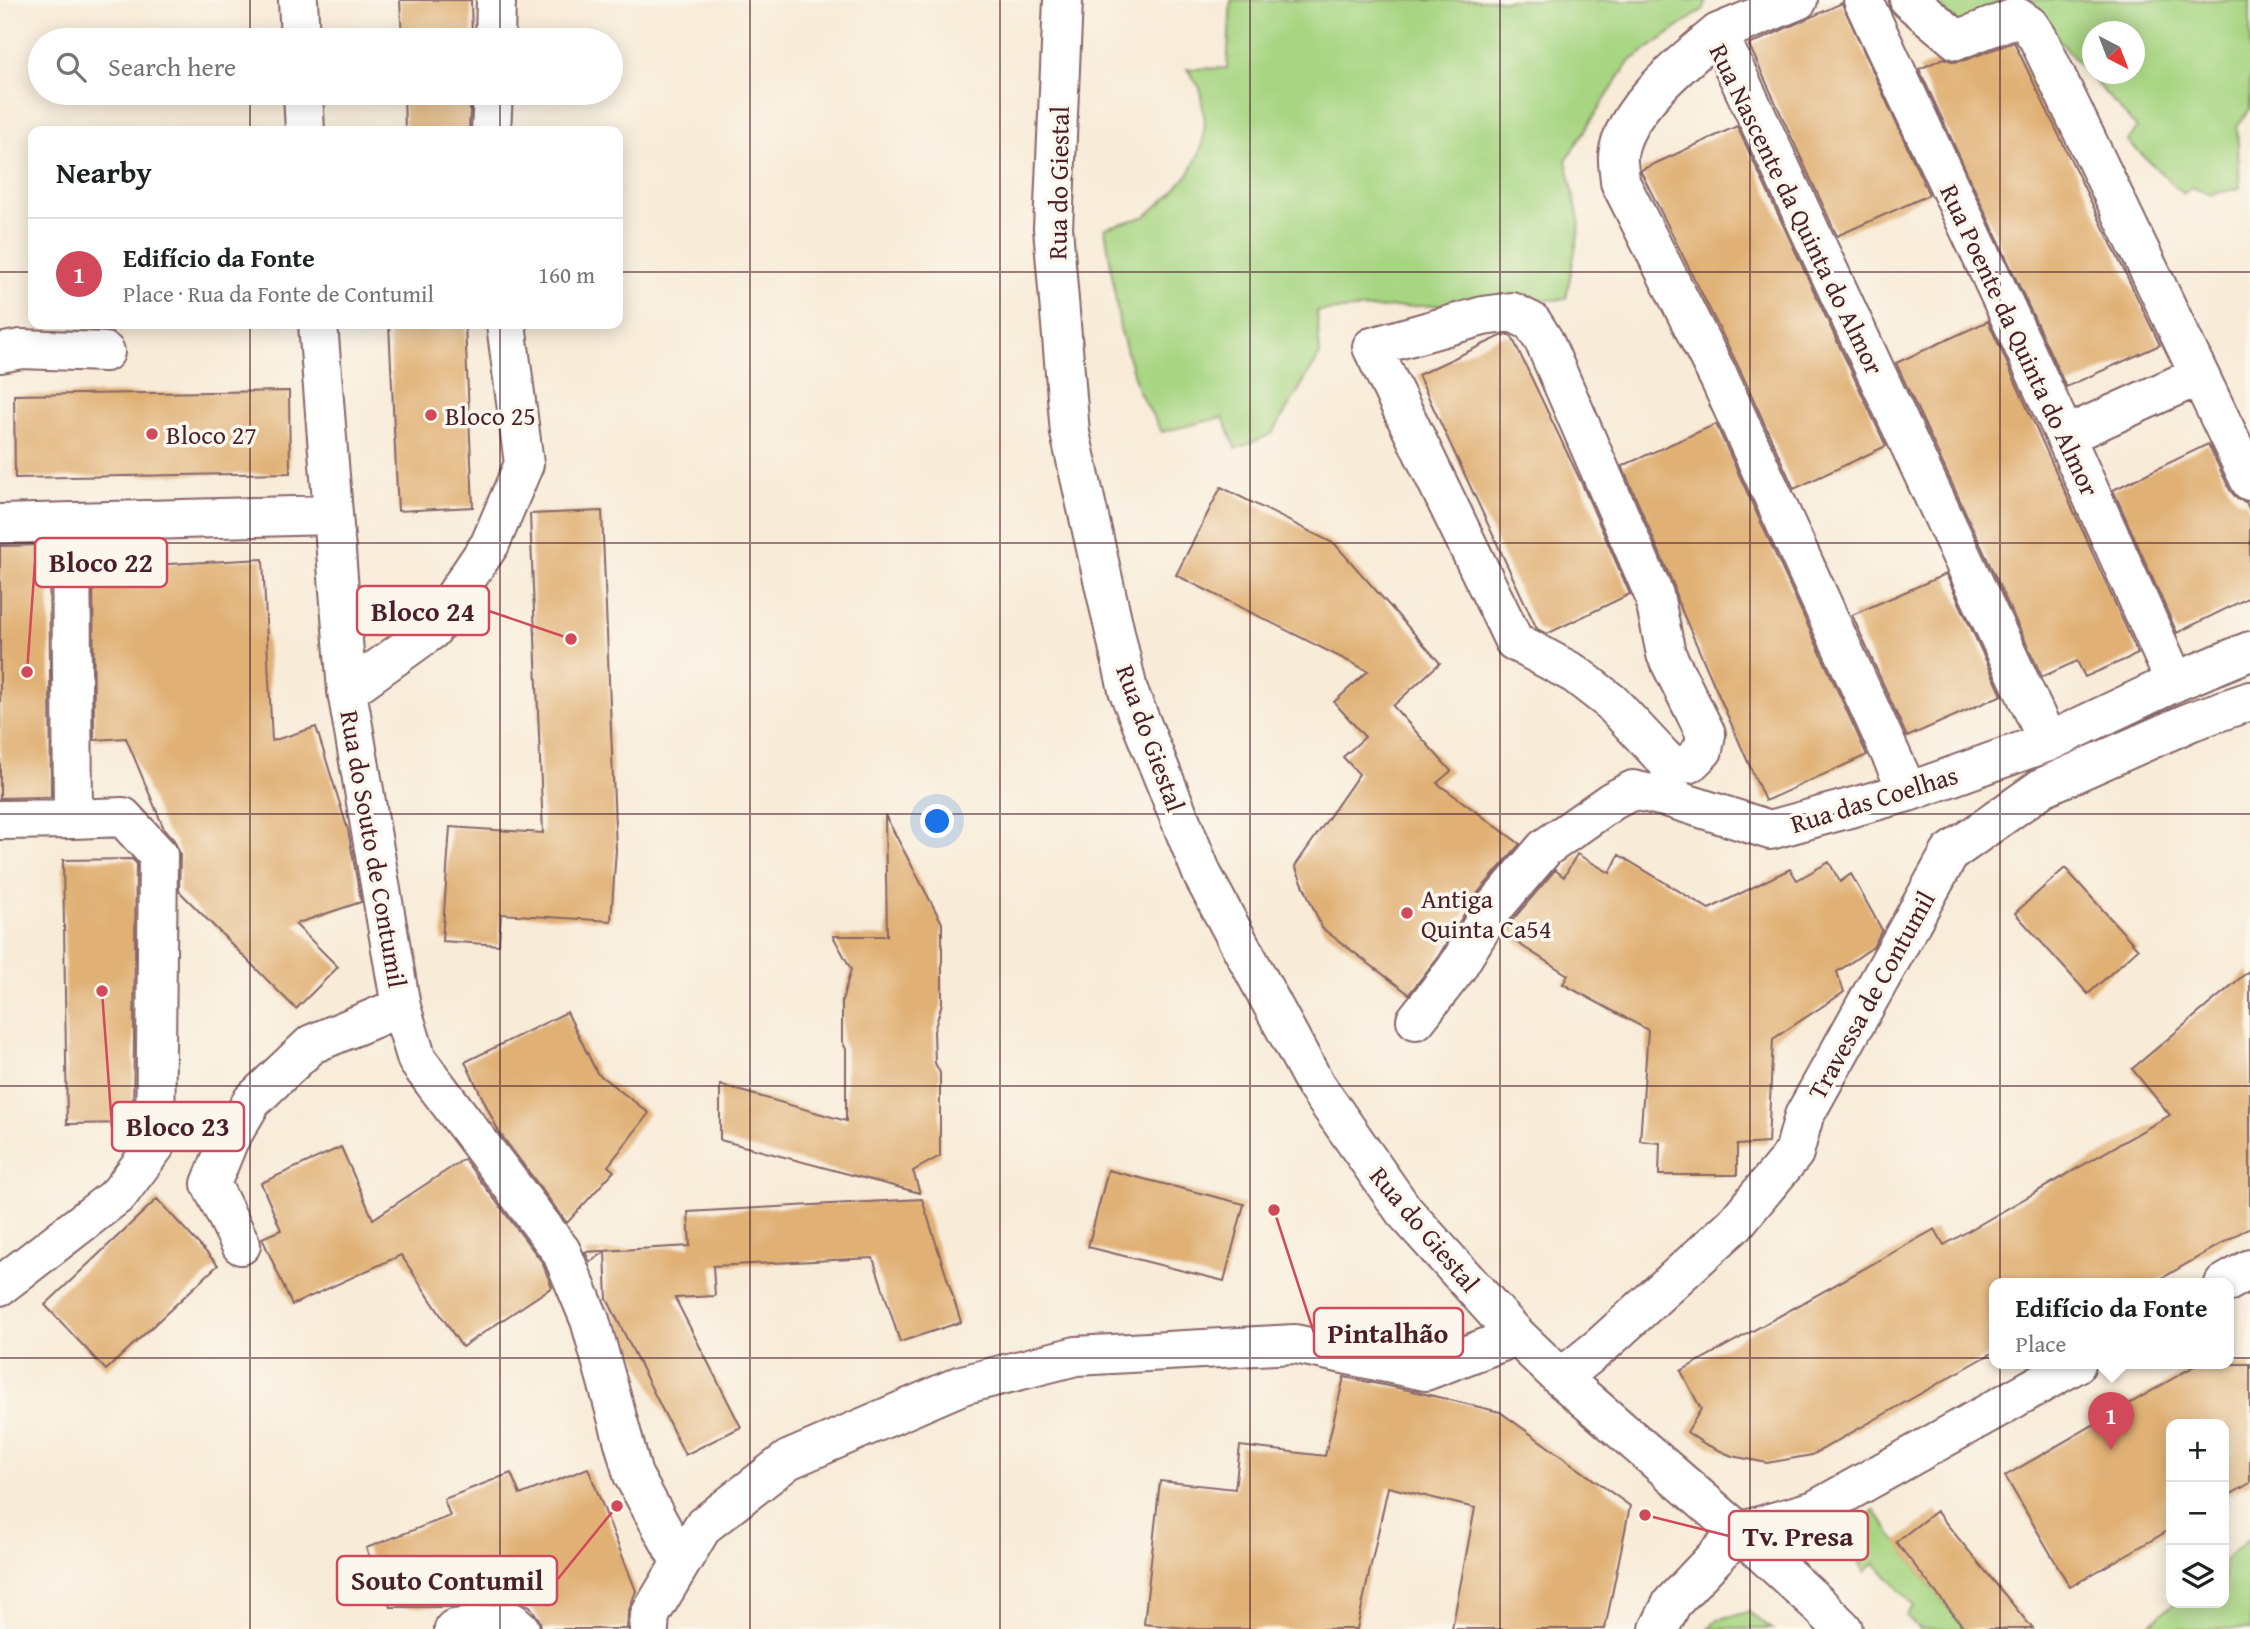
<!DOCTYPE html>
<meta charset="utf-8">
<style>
body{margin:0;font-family:"Gentium Book Plus",serif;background:#f6f6f6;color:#202124}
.controls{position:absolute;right:21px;bottom:21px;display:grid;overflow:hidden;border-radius:14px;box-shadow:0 4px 18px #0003}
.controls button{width:63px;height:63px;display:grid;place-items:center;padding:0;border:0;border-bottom:2px solid #e0e0e0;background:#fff;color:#202124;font:35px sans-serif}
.compass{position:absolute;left:2082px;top:21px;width:63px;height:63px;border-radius:50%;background:#fff;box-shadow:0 4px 18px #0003;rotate:138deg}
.you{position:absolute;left:938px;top:822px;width:24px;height:24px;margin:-18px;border:5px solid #fff;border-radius:50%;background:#1a73e8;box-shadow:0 0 0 10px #1a73e833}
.badge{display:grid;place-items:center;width:46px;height:46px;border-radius:50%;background:#d1495b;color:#fff;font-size:23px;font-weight:700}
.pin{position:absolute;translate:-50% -58px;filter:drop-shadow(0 2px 4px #0008)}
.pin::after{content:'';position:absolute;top:37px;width:24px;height:21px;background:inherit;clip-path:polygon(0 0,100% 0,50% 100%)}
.popup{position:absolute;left:1989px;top:1278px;width:245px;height:91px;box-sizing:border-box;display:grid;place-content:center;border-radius:14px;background:#fff;filter:drop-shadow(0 2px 5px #0005);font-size:23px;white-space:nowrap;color:#757577}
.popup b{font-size:26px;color:#202124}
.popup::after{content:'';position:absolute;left:50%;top:100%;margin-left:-14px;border:14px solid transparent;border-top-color:#fff}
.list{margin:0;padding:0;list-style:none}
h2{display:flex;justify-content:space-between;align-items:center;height:91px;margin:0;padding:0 28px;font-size:30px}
h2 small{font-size:23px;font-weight:400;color:#757577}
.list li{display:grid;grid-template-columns:46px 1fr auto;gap:21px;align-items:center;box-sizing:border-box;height:112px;padding:0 28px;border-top:2px solid #e0e0e0}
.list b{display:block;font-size:26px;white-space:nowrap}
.list p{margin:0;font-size:23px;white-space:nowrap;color:#757577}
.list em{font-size:23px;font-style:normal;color:#757577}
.icon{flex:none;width:38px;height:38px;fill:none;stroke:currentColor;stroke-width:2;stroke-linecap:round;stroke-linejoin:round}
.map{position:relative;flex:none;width:2250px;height:1629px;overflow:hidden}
.search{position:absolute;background:#fff;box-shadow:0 4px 18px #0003;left:28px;top:28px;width:595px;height:77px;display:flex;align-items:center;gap:18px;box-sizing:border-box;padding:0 24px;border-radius:38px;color:#757577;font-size:26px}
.panel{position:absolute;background:#fff;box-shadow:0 4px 18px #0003;left:28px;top:126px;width:595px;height:203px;border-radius:14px}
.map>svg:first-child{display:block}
.green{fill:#a7d582;stroke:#787a56;stroke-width:2;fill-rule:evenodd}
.building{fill:#e0b075}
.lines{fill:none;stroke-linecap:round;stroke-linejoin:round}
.street-casing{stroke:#876668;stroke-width:42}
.secondary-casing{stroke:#876668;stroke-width:42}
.street{stroke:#fff;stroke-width:38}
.secondary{stroke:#fff;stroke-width:38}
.grid{fill:none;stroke:#4a1f2b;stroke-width:2;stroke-opacity:0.55}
.poi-dot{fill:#d1495b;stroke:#fbf7ec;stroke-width:2.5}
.labels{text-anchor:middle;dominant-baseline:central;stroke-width:7;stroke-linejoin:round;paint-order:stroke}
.street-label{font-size:26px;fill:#4a1f2b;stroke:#fbf7ec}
.poi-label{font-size:26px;fill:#4a1f2b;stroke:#fbf7ec;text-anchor:start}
.leader{fill:none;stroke:#d1495b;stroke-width:2.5}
.callout-dot{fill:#d1495b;stroke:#fbf7ec;stroke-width:2.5}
.callout{fill:#fbf7ec;stroke:#d1495b;stroke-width:2.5}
.callout-label{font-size:28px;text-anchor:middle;font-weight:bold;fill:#4a1f2b}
</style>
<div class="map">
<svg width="2250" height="1629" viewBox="0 0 2250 1629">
<rect width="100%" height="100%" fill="#fbf7ec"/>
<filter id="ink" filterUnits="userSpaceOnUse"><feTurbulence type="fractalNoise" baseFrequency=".0143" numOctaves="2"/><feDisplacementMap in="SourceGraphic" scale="14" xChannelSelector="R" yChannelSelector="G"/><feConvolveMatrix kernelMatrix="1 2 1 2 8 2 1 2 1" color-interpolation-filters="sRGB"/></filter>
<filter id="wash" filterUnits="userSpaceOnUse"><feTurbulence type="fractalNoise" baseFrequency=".00686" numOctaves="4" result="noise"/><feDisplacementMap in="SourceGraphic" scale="28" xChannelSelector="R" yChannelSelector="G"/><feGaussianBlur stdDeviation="1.57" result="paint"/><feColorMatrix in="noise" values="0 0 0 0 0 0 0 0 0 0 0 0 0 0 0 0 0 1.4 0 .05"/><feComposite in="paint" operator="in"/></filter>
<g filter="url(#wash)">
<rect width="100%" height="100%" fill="#f8ebd8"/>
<path class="green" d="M 1231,0 L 1706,0 L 1704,9 L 1629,62 L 1566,160 L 1580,224 L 1566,299 L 1317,311 L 1320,355 L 1272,434 L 1236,449 L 1223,417 L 1162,432 L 1138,390 L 1120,328 L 1105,228 L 1146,216 L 1172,193 L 1190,172 L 1202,147 L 1205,122 L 1200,88 L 1187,69 L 1227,68 Z
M 1929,0 L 2250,0 L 2250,109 L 2237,126 L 2240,188 L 2211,195 L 2192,187 L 2183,194 L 2128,141 L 2137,128 L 2087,73 L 2030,6 L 1964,31 ZM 2092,32 L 2134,32 L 2134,74 L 2092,74 Z
M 1874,1510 L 1897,1542 L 1965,1629 L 1919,1629 L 1906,1615 L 1914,1606 L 1875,1563 L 1865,1572 C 1848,1546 1854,1531 1874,1510 Z
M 2250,1538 L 2250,1629 L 2143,1629 L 2174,1603 L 2224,1603 L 2224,1560 Z
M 1749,1612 L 1772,1629 L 1709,1629 L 1718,1619 Z"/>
<g id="blocks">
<path class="building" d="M 400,0 L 471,0 L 472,40 L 402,40 Z
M 1842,3 L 1929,195 L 1837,236 L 1749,45 Z
M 2014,42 L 2160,345 L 2066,387 L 1919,69 L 1944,58 L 1954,62 L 1965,60 Z
M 404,93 L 471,93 L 469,130 L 405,131 Z
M 1737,126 L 1886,446 L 1794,489 L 1741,372 L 1641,172 L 1641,170 Z
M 1988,321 L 2138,654 L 2085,677 L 2077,661 L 2042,677 L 1896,363 Z
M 389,324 L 465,324 L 473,507 L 398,511 Z
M 1508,335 L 1512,337 L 1582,484 L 1630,594 L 1547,634 L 1537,629 L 1418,375 L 1501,336 Z
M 289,391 L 290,473 L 15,478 L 14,395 Z
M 1716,424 L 1867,755 L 1765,801 L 1677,600 L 1674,586 L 1622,466 Z
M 2208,444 L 2230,490 L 2237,499 L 2246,502 L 2250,511 L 2250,597 L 2177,633 L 2113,490 Z
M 1221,487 L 1335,544 L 1440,663 L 1393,706 L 1451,771 L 1437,783 L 1520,844 L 1475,896 L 1438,957 L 1409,994 L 1322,928 L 1295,866 L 1359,774 L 1343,757 L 1365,737 L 1334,702 L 1368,671 L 1176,575 Z
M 602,511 L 616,850 L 611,921 L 501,914 L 499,945 L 442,941 L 450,827 L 543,833 L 530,514 Z
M 49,545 L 51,797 L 0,798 L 0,546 Z
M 263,559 L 272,741 L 316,727 L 348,830 L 361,902 L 295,924 L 338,967 L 296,1009 L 179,891 L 180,854 L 174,840 L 164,829 L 126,738 L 94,740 L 93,568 Z
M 1946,574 L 2002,695 L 1907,737 L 1852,615 Z
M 885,815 L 942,923 L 942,1003 L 934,1031 L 935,1063 L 940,1073 L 940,1156 L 913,1171 L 920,1193 L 720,1140 L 720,1085 L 846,1121 L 846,1049 L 842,1041 L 842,1001 L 851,969 L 833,936 L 887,936 Z
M 1577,854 L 1610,873 L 1619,855 L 1709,909 L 1790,869 L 1797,880 L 1829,862 L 1840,882 L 1851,874 L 1882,930 L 1873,947 L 1837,972 L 1844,992 L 1773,1039 L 1768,1143 L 1737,1145 L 1737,1175 L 1659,1175 L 1660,1143 L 1640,1141 L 1648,1030 L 1563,984 L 1568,975 L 1503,934 L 1510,923 L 1555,870 L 1564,877 Z
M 132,859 L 136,863 L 133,1123 L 67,1124 L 63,860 Z
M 2065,868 L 2138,949 L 2088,994 L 2015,913 Z
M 2250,970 L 2250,1227 L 2152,1284 L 1994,1284 L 1994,1352 L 1812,1455 L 1767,1463 L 1732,1456 L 1705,1444 L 1687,1432 L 1701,1409 L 1681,1371 L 1935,1229 L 1944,1245 L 2170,1115 L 2132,1069 Z
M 567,1012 L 597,1073 L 649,1113 L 608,1166 L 614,1171 L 567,1223 L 499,1132 L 465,1062 Z
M 341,1147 L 373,1219 L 464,1159 L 542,1262 L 552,1287 L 462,1347 L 401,1255 L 292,1305 L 262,1238 L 281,1230 L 261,1183 Z
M 1108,1170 L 1244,1204 L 1224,1281 L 1088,1247 Z
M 157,1199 L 218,1265 L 106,1370 L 45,1305 Z
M 922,1199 L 961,1322 L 900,1342 L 873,1258 L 713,1266 L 715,1296 L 675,1298 L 741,1427 L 685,1455 L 607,1299 L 605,1252 L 590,1262 L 585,1252 L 690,1246 L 688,1212 Z
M 2198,1364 L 2250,1364 L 2250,1483 L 2224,1498 L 2224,1424 L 2171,1424 L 2171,1529 L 2070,1587 L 2005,1476 Z
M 1344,1377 L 1417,1392 L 1500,1412 L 1630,1506 L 1605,1629 L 1452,1629 L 1475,1508 L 1388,1487 L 1357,1629 L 1197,1629 L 1144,1624 L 1160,1481 L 1235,1489 L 1240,1446 L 1325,1456 Z
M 588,1468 L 636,1591 L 628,1613 L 627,1629 L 541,1629 L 540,1621 L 530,1606 L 518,1601 L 457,1607 L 390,1607 L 366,1548 L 450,1516 L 444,1499 L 511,1473 L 520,1495 Z
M 1936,1511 L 2033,1629 L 1965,1629 L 1896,1542 Z"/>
</g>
</g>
<g filter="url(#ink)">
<use href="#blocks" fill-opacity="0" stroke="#876668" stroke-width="2"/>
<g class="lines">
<g class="street-casing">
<path id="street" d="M 298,0 L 300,40
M 1863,0 L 2065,436 L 2175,682
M 1909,0 L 1957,40 L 2017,17 L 2029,25 L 2038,38 L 2250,481
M 1718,33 L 1798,0
M 495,40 L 496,0
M 303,93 L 305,131
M 491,131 L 493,93
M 318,324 L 347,691 L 401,1007 L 417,1060 L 561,1251 L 590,1320 L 633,1475 L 681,1563
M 0,353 L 21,349 L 105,352
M 2065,436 L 2198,376
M 0,524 L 332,515
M 347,691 L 432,630 L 490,544 L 524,464 L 506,324
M 1908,792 L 1721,382 L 1620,182 C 1620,174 1617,163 1618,155 C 1623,110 1685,60 1718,33 L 2048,742
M 1669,798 L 1671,766 L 1611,702 L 1575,674 L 1514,641 L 1372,347 L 1483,316 L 1512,312 L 1532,322 L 1544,341 L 1654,595 L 1666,654 L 1706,734 L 1703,750 L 1690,763 L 1671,766
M 0,820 L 73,819
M 1416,1020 L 1456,969 L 1492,910 L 1545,848 L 1612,801 L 1633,790 L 1669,798 L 1770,830 L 1908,792 L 2048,742 L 2175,682 L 2250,651
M 241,1245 L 211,1184 L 228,1142 L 252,1101 L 312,1044 L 401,1007
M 2224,1284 L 2250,1269
M 0,1286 L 119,1194 L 155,1146 L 158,855 L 123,817 L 73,819 L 71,523
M 1561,1378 L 1602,1345 L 1735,1224 L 1794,1153 L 1804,1116 L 1950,853 L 2043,787 L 2192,721 L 2250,701
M 454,1629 L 512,1622 L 520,1629
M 649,1629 L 650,1615 L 703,1526 L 788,1460 L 962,1385 L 1076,1356 L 1295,1344 L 1425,1371 L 1517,1336
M 1659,1629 L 1672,1603 L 1739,1532 L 1815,1510 L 2076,1364"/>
</g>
<g class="secondary-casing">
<path id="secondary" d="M 1063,0 L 1053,228 L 1070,433 L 1128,690 L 1203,876 L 1315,1084 L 1404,1211 L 1517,1336 L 1561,1378 L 1739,1532 L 1817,1603 L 1843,1629"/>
</g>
<use href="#street" class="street"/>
<use href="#secondary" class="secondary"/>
</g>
</g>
<path class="grid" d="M 250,0 L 250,40M 500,0 L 500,40M 750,0 L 750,1629M 1000,0 L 1000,1629M 1250,0 L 1250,1629M 1500,0 L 1500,1629M 1750,0 L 1750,1629M 2000,0 L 2000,1629M 250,93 L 250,131M 500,93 L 500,131M 0,272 L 33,272M 618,272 L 2250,272M 250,324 L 250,1629M 500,324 L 500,1629M 0,543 L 2250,543M 0,814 L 2250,814M 0,1086 L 2250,1086M 0,1358 L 2250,1358"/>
<g class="poi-dot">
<circle cx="431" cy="415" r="7"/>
<circle cx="152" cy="434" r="7"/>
<circle cx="1407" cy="913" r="7"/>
</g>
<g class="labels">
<g class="street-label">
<text transform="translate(1058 183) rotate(-89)">Rua do Giestal</text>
<text transform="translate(1797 209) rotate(64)">Rua Nascente da Quinta do Almor</text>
<text transform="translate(2020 340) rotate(65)">Rua Poente da Quinta do Almor</text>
<text transform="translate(1151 738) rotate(70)">Rua do Giestal</text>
<text transform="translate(1874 799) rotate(-17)">Rua das Coelhas</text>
<text transform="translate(374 849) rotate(80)">Rua do Souto de Contumil</text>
<text transform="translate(1871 995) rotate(-61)">Travessa de Contumil</text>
<text transform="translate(1425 1229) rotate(50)">Rua do Giestal</text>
</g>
<g class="poi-label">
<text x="445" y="415">Bloco 25</text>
<text x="166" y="434">Bloco 27</text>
<text x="1421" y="898">Antiga<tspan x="1421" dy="30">Quinta Ca54</tspan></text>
</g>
</g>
<path class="leader" d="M27 672L35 562M571 639L489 611M102 991L112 1127M1274 1210L1314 1333M1645 1515L1729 1536M617 1506L557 1580"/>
<g class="callout-dot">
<circle cx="27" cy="672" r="7"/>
<circle cx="571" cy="639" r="7"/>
<circle cx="102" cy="991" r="7"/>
<circle cx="1274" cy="1210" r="7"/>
<circle cx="1645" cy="1515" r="7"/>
<circle cx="617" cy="1506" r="7"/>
</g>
<g class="callout">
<rect x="35" y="538" width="132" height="49" rx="7"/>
<rect x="357" y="586" width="132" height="49" rx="7"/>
<rect x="112" y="1102" width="132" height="49" rx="7"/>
<rect x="1314" y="1308" width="149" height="49" rx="7"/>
<rect x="1729" y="1511" width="139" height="49" rx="7"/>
<rect x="337" y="1556" width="220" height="49" rx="7"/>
</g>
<g class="callout-label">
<text x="101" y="572">Bloco 22</text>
<text x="423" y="621">Bloco 24</text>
<text x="178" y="1136">Bloco 23</text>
<text x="1388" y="1343">Pintalhão</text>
<text x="1798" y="1546">Tv. Presa</text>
<text x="447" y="1590">Souto Contumil</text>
</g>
</svg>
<div class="controls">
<button>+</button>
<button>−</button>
<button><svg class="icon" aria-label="layers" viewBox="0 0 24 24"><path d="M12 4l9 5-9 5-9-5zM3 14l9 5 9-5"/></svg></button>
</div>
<svg class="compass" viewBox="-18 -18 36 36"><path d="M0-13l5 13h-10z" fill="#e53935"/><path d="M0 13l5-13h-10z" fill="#757577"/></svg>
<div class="you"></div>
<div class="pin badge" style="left:2111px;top:1450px">1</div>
<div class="popup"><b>Edifício da Fonte</b>Place</div>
<div class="search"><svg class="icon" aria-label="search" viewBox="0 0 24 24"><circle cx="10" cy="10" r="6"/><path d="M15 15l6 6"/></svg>Search here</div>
<section class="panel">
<h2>Nearby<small></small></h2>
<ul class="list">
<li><span class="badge">1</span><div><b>Edifício da Fonte</b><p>Place · Rua da Fonte de Contumil</p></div><em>160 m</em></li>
</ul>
</section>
</div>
